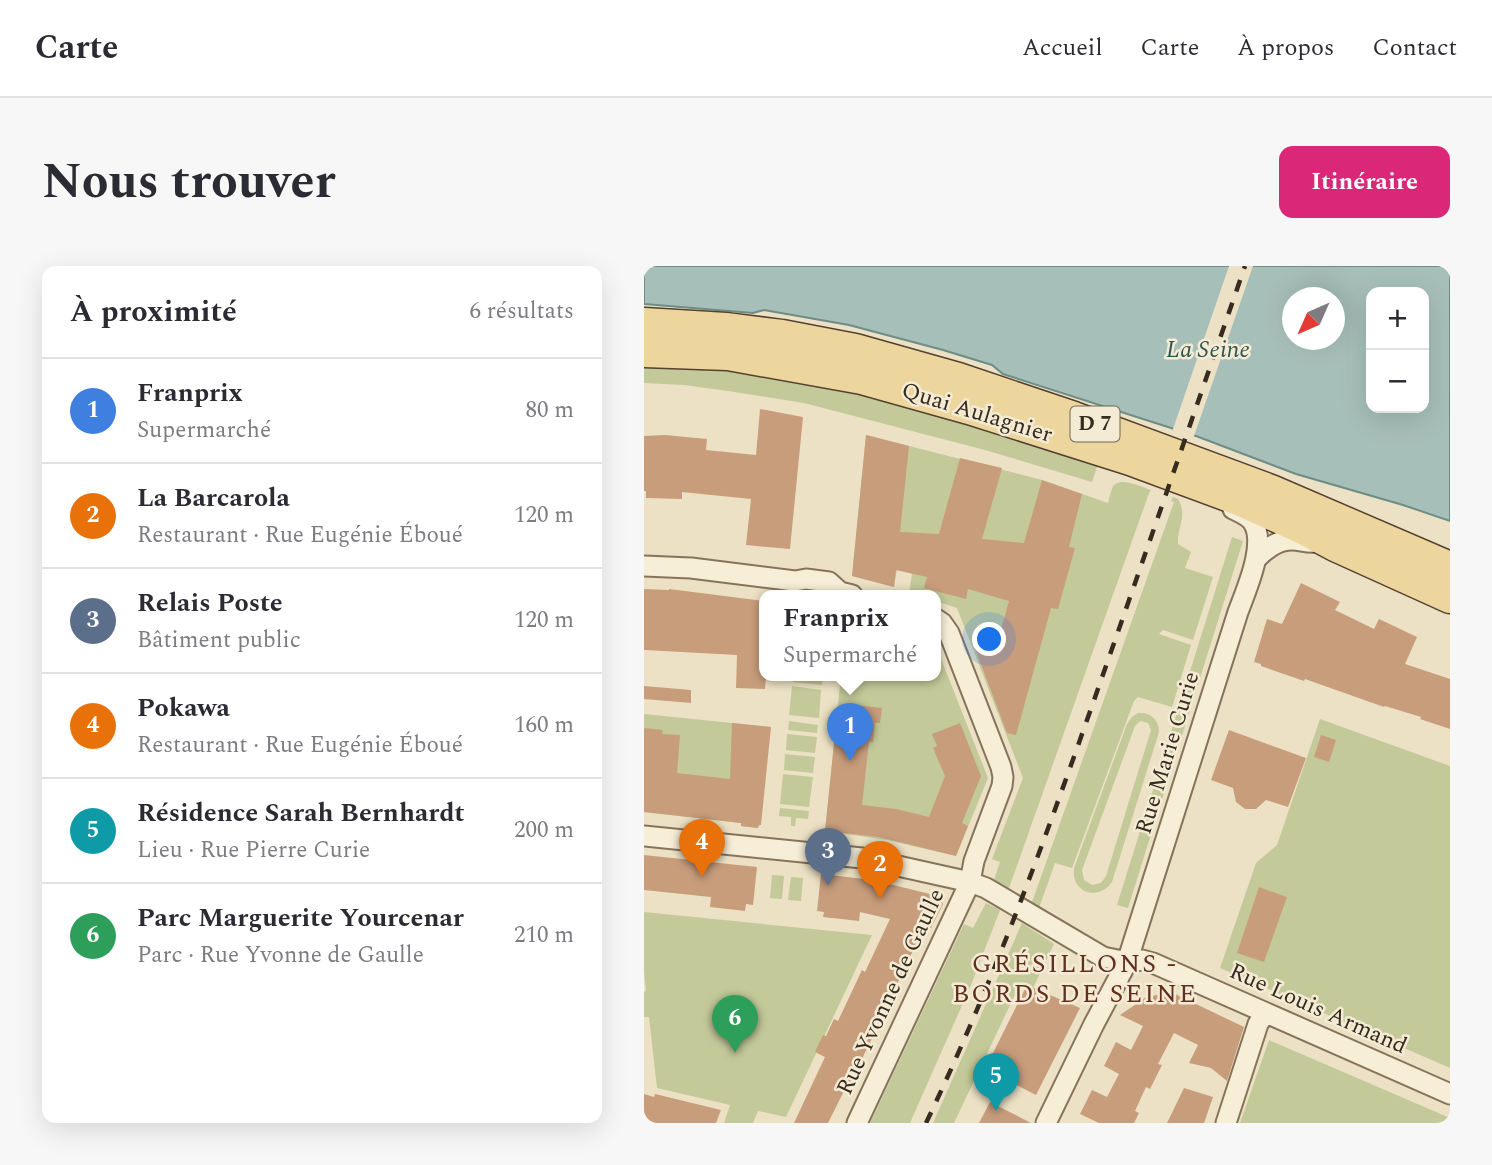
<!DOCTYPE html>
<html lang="fr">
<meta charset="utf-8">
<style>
body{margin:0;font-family:Spectral,serif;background:#f7f7f7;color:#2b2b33}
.controls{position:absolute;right:21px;top:21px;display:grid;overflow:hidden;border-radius:14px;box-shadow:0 7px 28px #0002}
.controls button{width:63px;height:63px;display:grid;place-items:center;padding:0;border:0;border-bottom:2px solid #e1e1e2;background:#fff;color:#2b2b33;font:35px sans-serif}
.compass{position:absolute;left:638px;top:21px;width:63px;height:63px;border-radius:50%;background:#fff;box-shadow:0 7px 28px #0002;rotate:225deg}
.you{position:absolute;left:346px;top:374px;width:24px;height:24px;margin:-18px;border:5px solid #fff;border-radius:50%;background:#1a73e8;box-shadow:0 0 0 10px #1a73e833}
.badge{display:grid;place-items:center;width:46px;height:46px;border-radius:50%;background:#db2777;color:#fff;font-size:23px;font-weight:700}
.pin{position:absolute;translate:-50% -58px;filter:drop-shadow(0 2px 4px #0008)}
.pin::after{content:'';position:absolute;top:37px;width:24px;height:21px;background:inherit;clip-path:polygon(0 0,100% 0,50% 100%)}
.popup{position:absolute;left:115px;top:324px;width:182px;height:91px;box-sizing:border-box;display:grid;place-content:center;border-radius:14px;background:#fff;filter:drop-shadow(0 2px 5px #0005);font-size:23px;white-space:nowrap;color:#7c7c81}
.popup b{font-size:26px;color:#2b2b33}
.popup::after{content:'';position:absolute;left:50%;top:100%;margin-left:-14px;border:14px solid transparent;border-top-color:#fff}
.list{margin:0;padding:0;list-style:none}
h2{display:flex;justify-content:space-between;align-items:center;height:91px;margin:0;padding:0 28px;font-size:30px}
h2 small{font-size:23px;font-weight:400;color:#7c7c81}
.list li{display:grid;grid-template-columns:46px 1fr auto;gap:21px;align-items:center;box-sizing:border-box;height:105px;padding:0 28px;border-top:2px solid #e1e1e2}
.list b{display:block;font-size:26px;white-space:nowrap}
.list p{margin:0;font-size:23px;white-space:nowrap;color:#7c7c81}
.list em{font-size:23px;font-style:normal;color:#7c7c81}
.map{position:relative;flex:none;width:806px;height:857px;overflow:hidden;border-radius:14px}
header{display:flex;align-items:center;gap:42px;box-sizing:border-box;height:98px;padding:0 35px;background:#fff;border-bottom:2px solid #e1e1e2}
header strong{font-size:33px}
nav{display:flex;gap:38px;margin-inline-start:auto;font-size:24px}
.intro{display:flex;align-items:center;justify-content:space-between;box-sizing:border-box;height:168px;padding:0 42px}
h1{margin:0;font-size:49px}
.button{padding:18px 32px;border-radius:14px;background:#db2777;color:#fff;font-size:24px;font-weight:700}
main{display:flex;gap:42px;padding:0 42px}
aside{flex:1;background:#fff;border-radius:14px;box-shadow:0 7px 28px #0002}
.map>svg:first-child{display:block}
.green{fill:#c3c999;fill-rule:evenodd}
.water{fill:#a6bfb8;stroke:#6d8d86;stroke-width:2;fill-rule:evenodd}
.pier{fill:#ece1c4}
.building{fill:#c89d7c}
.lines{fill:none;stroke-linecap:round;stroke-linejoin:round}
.street-casing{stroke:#86735c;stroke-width:23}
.primary-casing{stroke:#544130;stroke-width:33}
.street{stroke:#f7eed7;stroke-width:19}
.primary{stroke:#edd69e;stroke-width:30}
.rail{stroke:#372b1f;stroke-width:4.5;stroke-dasharray:12 12;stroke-linecap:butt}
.labels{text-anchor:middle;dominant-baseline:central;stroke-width:5;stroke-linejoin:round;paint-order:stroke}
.shield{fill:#f4ebd4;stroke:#706555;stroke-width:2}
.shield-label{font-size:21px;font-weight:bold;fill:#372b1f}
.street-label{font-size:23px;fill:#372b1f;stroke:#f4ebd4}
.water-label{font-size:24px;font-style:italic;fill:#2f5554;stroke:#f4ebd4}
.quarter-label{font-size:26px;letter-spacing:2px;fill:#612f20;stroke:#f4ebd4}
</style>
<header>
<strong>Carte</strong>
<nav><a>Accueil</a><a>Carte</a><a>À propos</a><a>Contact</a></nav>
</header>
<div class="intro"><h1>Nous trouver</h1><a class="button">Itinéraire</a></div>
<main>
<aside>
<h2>À proximité<small>6 résultats</small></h2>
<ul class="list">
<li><span class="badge" style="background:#3f7fe0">1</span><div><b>Franprix</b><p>Supermarché</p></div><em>80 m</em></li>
<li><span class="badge" style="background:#e8710a">2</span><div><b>La Barcarola</b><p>Restaurant · Rue Eugénie Éboué</p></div><em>120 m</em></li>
<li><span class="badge" style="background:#5c6f8a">3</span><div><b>Relais Poste</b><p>Bâtiment public</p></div><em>120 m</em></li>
<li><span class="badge" style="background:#e8710a">4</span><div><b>Pokawa</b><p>Restaurant · Rue Eugénie Éboué</p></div><em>160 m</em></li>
<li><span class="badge" style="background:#0f9aa8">5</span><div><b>Résidence Sarah Bernhardt</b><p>Lieu · Rue Pierre Curie</p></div><em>200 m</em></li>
<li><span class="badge" style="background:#2e9e5b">6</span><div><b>Parc Marguerite Yourcenar</b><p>Parc · Rue Yvonne de Gaulle</p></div><em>210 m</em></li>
</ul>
</aside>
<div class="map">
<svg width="806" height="857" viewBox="0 0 806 857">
<rect width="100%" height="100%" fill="#ece1c4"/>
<path class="green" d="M 0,97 L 57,99 L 152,111 L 275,141 L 454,198 L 448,216 L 341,184 L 160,137 L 84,125 L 40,119 L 0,117 Z
M 222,169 L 398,214 L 464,237 C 465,232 467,225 469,220 C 476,210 498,221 507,224 L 505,227 L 364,625 L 350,614 L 356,596 L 348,593 L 379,512 L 313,342 L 292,335 L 292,329 L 265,328 L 268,308 L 266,307 L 253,303 L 250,321 L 208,310 Z
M 529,231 L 534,233 C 544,251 533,260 534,278 L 547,286 L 541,302 L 569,311 L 549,374 L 519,364 L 515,368 L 547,379 L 528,441 L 494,431 L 490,435 L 428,602 L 411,597 L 395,642 L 387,639 L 530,236 L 527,235 Z
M 588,271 L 599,275 L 484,642 L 473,639 Z
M 292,380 L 344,512 L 312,590 L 243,574 L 181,565 L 197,409 L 292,409 Z
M 149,409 L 179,409 L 178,419 L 149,416 Z
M 148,420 L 177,424 L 175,452 L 145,449 Z
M 494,447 C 506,446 515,453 515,466 L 468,616 C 454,636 427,627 430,602 L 483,458 L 488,451 ZM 496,455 L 504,457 L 507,464 L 462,610 L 457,617 L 448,619 L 440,614 L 438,604 L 491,460 Z
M 0,448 L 127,461 L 114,562 L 97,560 L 97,557 L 0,546 Z
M 676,453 L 806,500 L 806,802 L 576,702 L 612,597 L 633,579 Z
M 145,455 L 174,459 L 173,467 L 144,464 Z
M 143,468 L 173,471 L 171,487 L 142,484 Z
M 141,488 L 171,491 L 169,507 L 140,504 Z
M 139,508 L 169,511 L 165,541 L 136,538 Z
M 136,542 L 165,545 L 164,553 L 152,552 L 151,560 L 147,560 L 147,551 L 135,550 Z
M 128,609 L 140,610 L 138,633 L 126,632 Z
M 147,611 L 159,612 L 157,635 L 144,634 Z
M 342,637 L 356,644 L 327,719 L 266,857 L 226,857 L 320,658 L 329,662 Z
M 0,646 L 228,669 L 142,851 L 114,845 L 109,857 L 80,857 L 86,839 L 13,822 L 5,751 L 0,751 L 0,726 L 2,725 L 0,706 Z
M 378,657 L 410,678 L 389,722 L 377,716 L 310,857 L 289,857 Z
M 625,774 L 806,852 L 806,857 L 596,857 Z"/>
<path class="water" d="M 0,0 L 806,0 L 806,255 L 759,239 L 652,208 L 552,170 L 359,108 L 348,99 L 299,84 L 205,59 L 120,44 L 109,47 L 0,38 ZM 727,26 L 780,26 L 780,142 L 727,142 ZM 648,32 L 690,32 L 690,74 L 648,74 Z"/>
<path class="pier" d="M 585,0 L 609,0 L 549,173 L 528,166 Z"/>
<path class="building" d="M 116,143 L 159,151 L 146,283 L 102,279 L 107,233 L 38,226 L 38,233 L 2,232 L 2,225 L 0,225 L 0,170 L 21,169 L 63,173 L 62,184 L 112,189 Z
M 222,169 L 265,180 L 256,266 L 295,268 L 316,192 L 358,202 L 338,273 L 380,277 L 398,214 L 438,228 L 425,281 L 431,282 L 414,343 L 407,342 L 372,469 L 363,467 L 330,380 L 351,385 L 365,335 L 324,323 L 322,333 L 280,322 L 283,311 L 252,304 L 250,321 L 208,310 Z
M 657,317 L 696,336 L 691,344 L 730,363 L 735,353 L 773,371 L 761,398 L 806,413 L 806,463 L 776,453 L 777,451 L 741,440 L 740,441 L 661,413 L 660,415 L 617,400 L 617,398 L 610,396 L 623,353 L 638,358 Z
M 0,323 L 25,324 L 25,323 L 120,335 L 120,409 L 122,409 L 121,423 L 92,422 L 93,389 L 0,384 Z
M 0,420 L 47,424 L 47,437 L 0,433 Z
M 202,438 L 238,442 L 236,457 L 231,457 L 229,476 L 225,476 L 218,539 L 252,543 L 285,551 L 301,510 L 289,482 L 293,480 L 288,468 L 316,457 L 337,510 L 318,557 L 324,560 L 312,590 L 235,571 L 181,565 L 191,468 L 198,468 Z
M 88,457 L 127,461 L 117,559 L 115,559 L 114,562 L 97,560 L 97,557 L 0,546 L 0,462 L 19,464 L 18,468 L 36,469 L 33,507 L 86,513 Z
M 585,464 L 662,492 L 644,541 L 622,534 L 612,543 L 601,543 L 592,536 L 589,522 L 567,514 Z
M 677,469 L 692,474 L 685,496 L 670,491 Z
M 0,589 L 113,601 L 109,639 L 102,638 L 101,645 L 66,641 L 67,631 L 0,624 Z
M 177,608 L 229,614 L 286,628 L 295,630 L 299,638 L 287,662 L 281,659 L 241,744 L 239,743 L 225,771 L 228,772 L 203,824 L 201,823 L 184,857 L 150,857 L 181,791 L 171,786 L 179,769 L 182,770 L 190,753 L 194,755 L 218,704 L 221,706 L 246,653 L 216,646 L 215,655 L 179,651 L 180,646 L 173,645 Z
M 615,621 L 643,631 L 620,696 L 593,687 Z
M 383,719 L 436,742 L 392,829 L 341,803 Z
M 520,727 L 531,728 L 600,761 L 583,815 L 567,802 L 545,797 L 554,779 L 530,767 L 514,798 L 518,799 L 506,823 L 502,821 L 491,845 L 495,847 L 490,857 L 455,857 L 436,848 L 448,824 L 463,831 L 475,808 L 460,800 L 472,776 L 487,784 L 499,760 L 476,749 L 501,732 Z
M 540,822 L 569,831 L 560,857 L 523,857 Z
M 0,828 L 10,831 L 11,828 L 77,844 L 72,857 L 0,857 Z
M 346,836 L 387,857 L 335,857 Z"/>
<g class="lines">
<g class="street-casing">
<path id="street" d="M 612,293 C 622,283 633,274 648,274 C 656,274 663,277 671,276
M 0,300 L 47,302 L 151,315 L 162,313 L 185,316 L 196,326 L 208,329
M 0,570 L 218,592 L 326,616 L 342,622 L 459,691 L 483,696 L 498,694 L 509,697 L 806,828
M 213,857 L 326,616 L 330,595 L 358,520 L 359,511 L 357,501 L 305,367 L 298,357 L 292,353
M 402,857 L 450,758 L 483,696 L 594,346 C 602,324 624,276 608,255 C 603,249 595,246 589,243
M 582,857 L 614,758 L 621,747"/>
</g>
<g class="primary-casing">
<path id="primary" d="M 0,57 L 82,62 L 138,69 L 211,83 L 314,112 L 430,151 L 627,224 L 806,301
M 0,86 L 84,89 L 218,113 L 325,143 L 486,194 L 597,235 L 659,263 L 691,280 L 806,332"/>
</g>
<use href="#street" class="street"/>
<use href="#primary" class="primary"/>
<path class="rail" d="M 282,857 C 353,709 408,554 462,400 C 509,266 555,133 601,0"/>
</g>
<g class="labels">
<rect class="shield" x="426.5" y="140.5" width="49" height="35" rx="5"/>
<g class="shield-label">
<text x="451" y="158">D 7</text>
</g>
<g class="street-label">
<text transform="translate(333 147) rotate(17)">Quai Aulagnier</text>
<text transform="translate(524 487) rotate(-73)">Rue Marie Curie</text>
<text transform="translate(247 726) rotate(-65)">Rue Yvonne de Gaulle</text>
<text transform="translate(674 743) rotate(24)">Rue Louis Armand</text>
</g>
<g class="water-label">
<text x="564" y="84">La Seine</text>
</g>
<g class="quarter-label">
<text x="431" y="698">GRÉSILLONS -<tspan x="431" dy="30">BORDS DE SEINE</tspan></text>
</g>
</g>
</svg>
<div class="controls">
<button>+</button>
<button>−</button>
</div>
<svg class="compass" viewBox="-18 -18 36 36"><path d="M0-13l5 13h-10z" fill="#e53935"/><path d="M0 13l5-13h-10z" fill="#7c7c81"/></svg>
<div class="you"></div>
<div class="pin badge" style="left:206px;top:495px;background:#3f7fe0">1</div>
<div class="popup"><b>Franprix</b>Supermarché</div>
<div class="pin badge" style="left:236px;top:633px;background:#e8710a">2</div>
<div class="pin badge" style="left:184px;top:620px;background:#5c6f8a">3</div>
<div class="pin badge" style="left:58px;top:611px;background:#e8710a">4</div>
<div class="pin badge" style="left:352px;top:845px;background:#0f9aa8">5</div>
<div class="pin badge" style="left:91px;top:787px;background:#2e9e5b">6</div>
</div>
</main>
